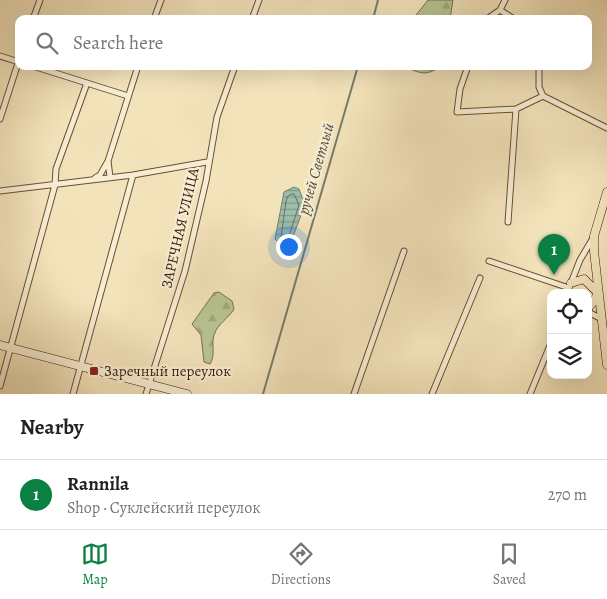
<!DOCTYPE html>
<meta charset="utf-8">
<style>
body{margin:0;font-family:Alegreya,serif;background:#f2f2f2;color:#222}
.controls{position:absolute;right:15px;bottom:15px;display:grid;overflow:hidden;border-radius:10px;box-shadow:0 5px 20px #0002}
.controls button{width:45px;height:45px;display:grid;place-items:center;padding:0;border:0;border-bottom:1px solid #e0e0e0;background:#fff;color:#222;font:25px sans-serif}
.you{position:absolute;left:288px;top:246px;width:18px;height:18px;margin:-12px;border:4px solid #fff;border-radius:50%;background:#1a73e8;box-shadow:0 0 0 8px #1a73e833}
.badge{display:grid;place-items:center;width:32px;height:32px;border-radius:50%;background:#0b8043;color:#fff;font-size:16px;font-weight:700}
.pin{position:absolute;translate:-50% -41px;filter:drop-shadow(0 1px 2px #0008)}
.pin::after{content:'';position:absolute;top:26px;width:18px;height:15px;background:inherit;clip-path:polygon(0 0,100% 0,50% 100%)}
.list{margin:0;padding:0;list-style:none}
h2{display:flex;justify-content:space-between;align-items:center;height:65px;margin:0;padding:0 20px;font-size:21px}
h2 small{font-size:16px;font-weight:400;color:#767676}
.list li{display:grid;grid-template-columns:32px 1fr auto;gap:15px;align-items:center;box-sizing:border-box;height:70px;padding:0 20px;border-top:1px solid #e0e0e0}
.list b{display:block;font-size:19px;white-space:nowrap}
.list p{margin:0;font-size:16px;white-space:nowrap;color:#767676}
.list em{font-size:16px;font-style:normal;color:#767676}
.icon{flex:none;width:28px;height:28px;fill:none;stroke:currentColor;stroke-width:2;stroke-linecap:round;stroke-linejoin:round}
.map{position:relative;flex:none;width:607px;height:394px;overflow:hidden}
.search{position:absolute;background:#fff;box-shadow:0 5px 20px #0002;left:15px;right:15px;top:15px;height:55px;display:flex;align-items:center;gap:12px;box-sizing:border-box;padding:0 18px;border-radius:10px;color:#767676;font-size:19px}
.sheet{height:135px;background:#fff}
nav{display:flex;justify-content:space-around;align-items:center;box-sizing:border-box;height:70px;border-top:1px solid #e0e0e0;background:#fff;font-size:14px;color:#767676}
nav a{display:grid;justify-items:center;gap:2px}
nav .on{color:#0b8043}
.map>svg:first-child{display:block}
.forest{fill:url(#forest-firs);stroke:#79704e}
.water{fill:url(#water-rules);stroke:#757d6c}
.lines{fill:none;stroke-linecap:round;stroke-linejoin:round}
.shore{stroke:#6b6d5c;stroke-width:1}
.stream{stroke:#757d6c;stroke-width:2}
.street-casing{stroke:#684e36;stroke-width:7}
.secondary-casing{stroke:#3a1c0a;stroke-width:9}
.primary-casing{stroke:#3a1c0a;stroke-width:9}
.street{stroke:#f7edd3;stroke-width:5}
.secondary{stroke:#f7edd3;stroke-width:8}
.primary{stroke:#f3e3bb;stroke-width:8}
.poi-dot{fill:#8f2418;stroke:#f7edd3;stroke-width:2}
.labels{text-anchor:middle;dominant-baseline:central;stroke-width:4.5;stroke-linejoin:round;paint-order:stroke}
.street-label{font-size:15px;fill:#3a1c0a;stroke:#f7edd3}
.poi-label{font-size:15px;fill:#3a1c0a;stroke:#f7edd3;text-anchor:start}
.water-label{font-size:16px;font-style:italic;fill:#574d3b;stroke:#f7edd3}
</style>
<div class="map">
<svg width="607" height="394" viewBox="0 0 607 394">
<defs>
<pattern id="forest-firs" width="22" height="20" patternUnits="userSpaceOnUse" patternTransform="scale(1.25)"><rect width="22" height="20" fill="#b8c492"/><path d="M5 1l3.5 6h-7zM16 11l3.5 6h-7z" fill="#9fa87d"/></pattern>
<pattern id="water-rules" width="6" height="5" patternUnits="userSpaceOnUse" patternTransform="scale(1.25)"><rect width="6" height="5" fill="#9cbead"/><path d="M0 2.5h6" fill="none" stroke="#809a8b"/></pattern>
</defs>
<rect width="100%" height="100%" fill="#f3e3bb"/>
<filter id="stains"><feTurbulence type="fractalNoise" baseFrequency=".004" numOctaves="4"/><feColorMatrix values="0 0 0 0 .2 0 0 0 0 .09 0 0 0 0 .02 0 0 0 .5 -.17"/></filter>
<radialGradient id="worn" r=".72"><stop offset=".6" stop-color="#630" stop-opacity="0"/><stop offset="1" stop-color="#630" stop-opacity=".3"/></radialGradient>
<path class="forest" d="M 428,0 L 453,0 L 450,19 L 413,19 Z
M 403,66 L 440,66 C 426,78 418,72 403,66 Z
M 219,292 L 232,301 L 234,309 C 229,318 218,323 214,335 C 211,345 216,354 210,364 L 204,362 L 201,335 L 192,324 L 214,293 Z"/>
<path class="water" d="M 294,187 L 299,189 L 305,205 L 289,247 L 281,245 L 275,239 L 284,192 Z"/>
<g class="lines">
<path class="shore" d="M 294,194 L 299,205 L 288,239 L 284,241 L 281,237 L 286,201 L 288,196 Z"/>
<path class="stream" d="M 373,19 L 378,0
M 263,394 L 358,66"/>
<g class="street-casing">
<path id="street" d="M 500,10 L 514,19
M 33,19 L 40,0
M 154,19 L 161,0
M 252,19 L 259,0
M 487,19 L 500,10 L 505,0
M 0,56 L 19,62
M 33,66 L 128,96
M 468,66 L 460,89 L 457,112 L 516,109 L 543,96
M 539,66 L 539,87 L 543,96 L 607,128
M 0,119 L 19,60
M 110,177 L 108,161 L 138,66
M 95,178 L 100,175 L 108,161
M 0,191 L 133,175 L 207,162
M 508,222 L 516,109
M 489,261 L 569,288
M 567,293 L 580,260 L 593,238
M 588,312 L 600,318
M 0,386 L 55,185 L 56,169 L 87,83
M 73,394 L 133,175
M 146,394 L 185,271 L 206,181 L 217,117 L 235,66
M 354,394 L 404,251
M 432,394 L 480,278
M 530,394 L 551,343"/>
</g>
<g class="secondary-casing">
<path id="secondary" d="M 0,345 L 187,394"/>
</g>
<g class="primary-casing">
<path id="primary" d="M 607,192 L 594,236 L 594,251 L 607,365
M 571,283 L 584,279 L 597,292
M 588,308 L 595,300 L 597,294"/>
</g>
<use href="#street" class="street"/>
<use href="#secondary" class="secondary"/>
<use href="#primary" class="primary"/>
</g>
<rect class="poi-dot" x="89" y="366" width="10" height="10" rx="2.5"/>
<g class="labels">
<g class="street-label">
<text transform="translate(180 228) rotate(-77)">ЗАРЕЧНАЯ УЛИЦА</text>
</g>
<g class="poi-label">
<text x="104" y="371">Заречный переулок</text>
</g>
<g class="water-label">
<text transform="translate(316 169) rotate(-74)">ручей Светлый</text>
</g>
</g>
<rect width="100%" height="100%" filter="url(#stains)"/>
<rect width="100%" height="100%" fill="url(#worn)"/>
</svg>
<div class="controls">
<button><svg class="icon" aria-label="locate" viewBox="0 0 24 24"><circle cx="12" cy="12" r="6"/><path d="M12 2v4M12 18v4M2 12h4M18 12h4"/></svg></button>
<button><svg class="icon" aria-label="layers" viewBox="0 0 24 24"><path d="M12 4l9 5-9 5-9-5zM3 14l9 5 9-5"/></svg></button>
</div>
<div class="you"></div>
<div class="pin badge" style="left:554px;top:275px">1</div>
<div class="search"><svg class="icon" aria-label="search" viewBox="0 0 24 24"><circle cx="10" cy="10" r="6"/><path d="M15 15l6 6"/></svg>Search here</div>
</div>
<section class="sheet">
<h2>Nearby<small></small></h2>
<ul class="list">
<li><span class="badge">1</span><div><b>Rannila</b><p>Shop · Суклейский переулок</p></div><em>270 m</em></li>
</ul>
</section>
<nav>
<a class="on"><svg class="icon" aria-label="map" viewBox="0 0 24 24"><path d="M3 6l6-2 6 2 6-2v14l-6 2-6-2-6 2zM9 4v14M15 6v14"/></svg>Map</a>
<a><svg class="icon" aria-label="directions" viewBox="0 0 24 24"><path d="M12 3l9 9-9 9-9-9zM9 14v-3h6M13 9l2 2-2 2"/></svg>Directions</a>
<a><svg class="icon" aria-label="saved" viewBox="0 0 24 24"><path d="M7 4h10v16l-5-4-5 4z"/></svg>Saved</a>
</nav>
